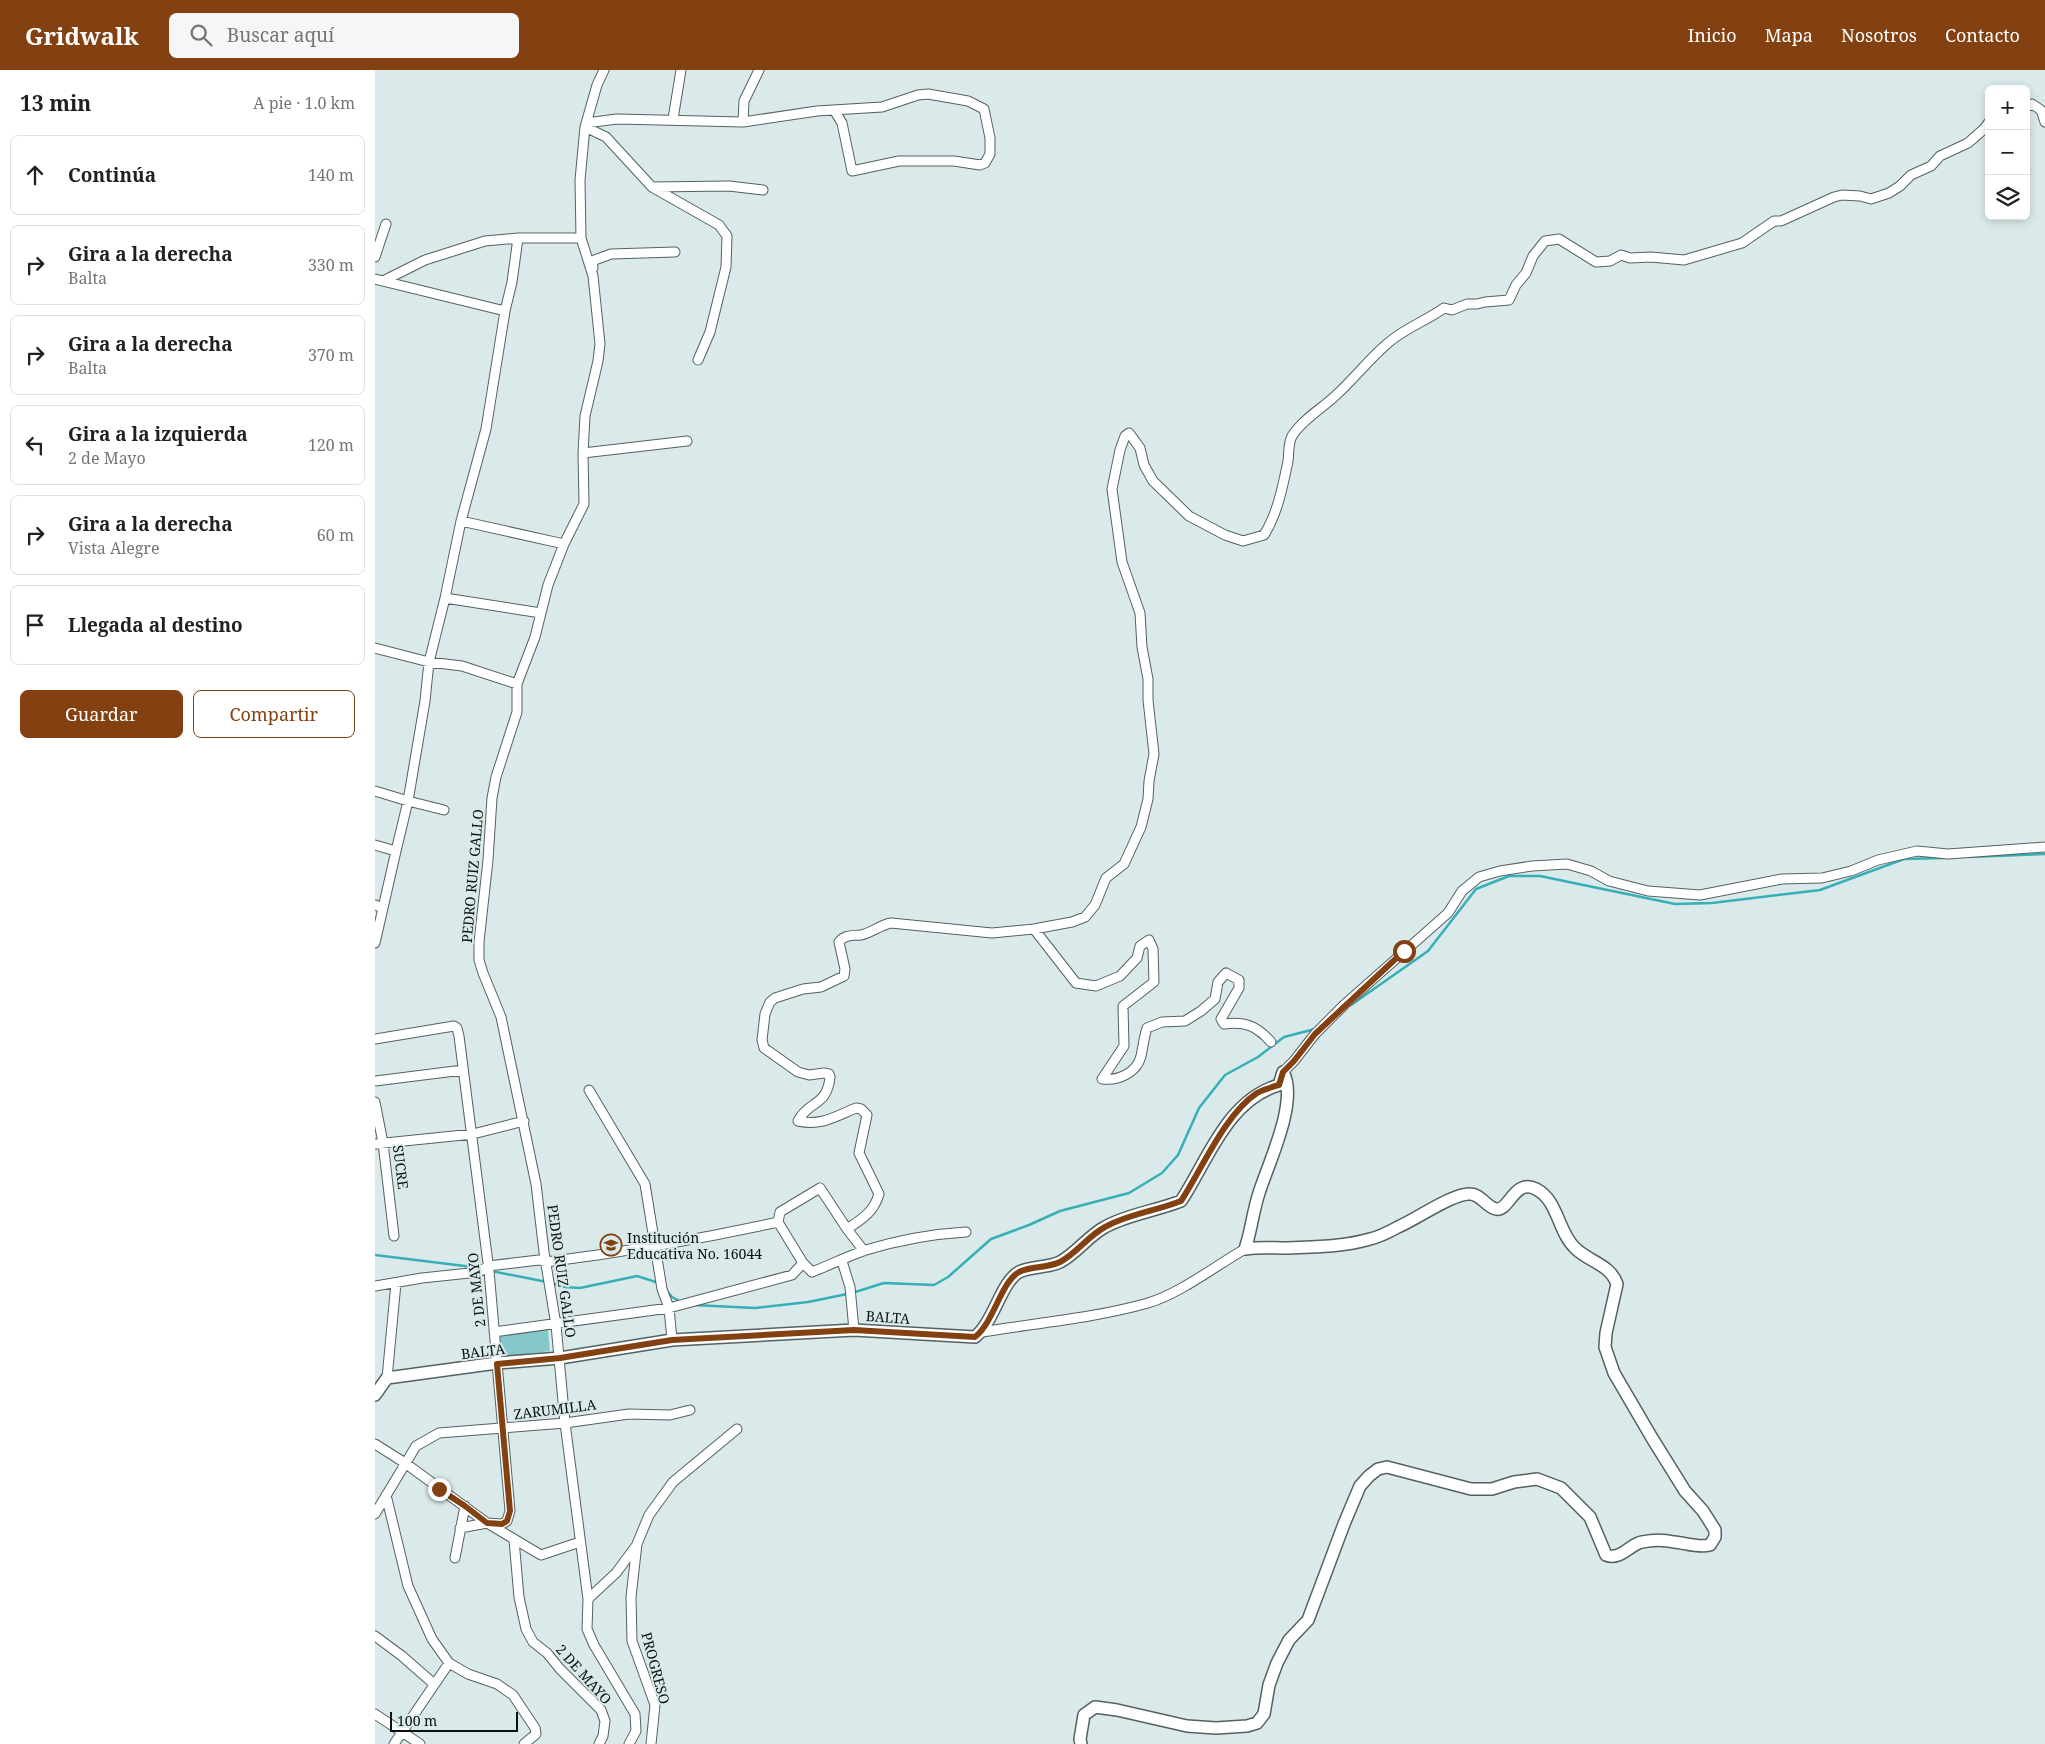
<!DOCTYPE html>
<html lang="es">
<meta charset="utf-8">
<style>
body{margin:0;font-family:"Noto Serif",serif;background:#f6f6f6;color:#202124}
.controls{position:absolute;right:15px;top:15px;display:grid;overflow:hidden;border-radius:8px;box-shadow:0 2px 8px #0003}
.controls button{width:45px;height:45px;display:grid;place-items:center;padding:0;border:0;border-bottom:1px solid #e0e0e0;background:#fff;color:#202124;font:25px sans-serif}
.scale{position:absolute;left:15px;bottom:12px;width:128px;box-sizing:border-box;padding-left:5px;border:2px solid #0c1212;border-top:0;font-size:14px;line-height:18px;white-space:nowrap;color:#0c1212;-webkit-text-stroke:4px #daeaea;paint-order:stroke}
.stop{position:absolute;width:15px;height:15px;margin:-11px;border:4px solid #834011;border-radius:50%;background:#fff}
.stop.end{background:#834011;border-color:#fff;box-shadow:0 1px 5px #0008}
.list{margin:0;padding:0;list-style:none}
h2{display:flex;justify-content:space-between;align-items:center;height:65px;margin:0;padding:0 20px;font-size:21px}
h2 small{font-size:16px;font-weight:400;color:#757577}
.list li{display:grid;grid-template-columns:32px 1fr auto;gap:15px;align-items:center;box-sizing:border-box;height:80px;margin:0 10px 10px;padding:0 10px;border:1px solid #e0e0e0;border-radius:8px}
.list b{display:block;font-size:19px;white-space:nowrap}
.list p{margin:0;font-size:16px;white-space:nowrap;color:#757577}
.list em{font-size:16px;font-style:normal;color:#757577}
.actions{display:flex;gap:10px;padding:15px 20px}
.actions a{flex:1;padding:11px 0;border:1px solid #834011;border-radius:8px;text-align:center;font-size:18px;color:#834011}
.actions .main{background:#834011;color:#fff}
.icon{flex:none;width:28px;height:28px;fill:none;stroke:currentColor;stroke-width:2;stroke-linecap:round;stroke-linejoin:round}
.map{position:relative;flex:none;width:1670px;height:1674px;overflow:hidden}
header{display:flex;align-items:center;gap:30px;box-sizing:border-box;height:70px;padding:0 25px;background:#834011;color:#fff}
header strong{font-size:24px}
nav{display:flex;gap:28px;margin-inline-start:auto;font-size:18px}
.search{width:350px;height:45px;background:#f6f6f6;display:flex;align-items:center;gap:12px;box-sizing:border-box;padding:0 18px;border-radius:8px;color:#757577;font-size:19px}
main{display:flex}
aside{flex:1;background:#fff}
.map>svg:first-child{display:block}
.green{fill:#85c8cc}
.lines{fill:none;stroke-linecap:round;stroke-linejoin:round}
.stream{stroke:#36afb6;stroke-width:2.5}
.street-casing{stroke:#536162;stroke-width:11}
.secondary-casing{stroke:#536162;stroke-width:14}
.street{stroke:#fff;stroke-width:9}
.secondary{stroke:#fff;stroke-width:11}
.route{stroke:#834011;stroke-width:6}
.labels{text-anchor:middle;dominant-baseline:central;stroke-width:4;stroke-linejoin:round;paint-order:stroke}
.street-label{font-size:14px;fill:#0c1212;stroke:#daeaea}
.poi-label{font-size:14px;fill:#0c1212;stroke:#daeaea;text-anchor:start}
</style>
<header>
<strong>Gridwalk</strong>
<div class="search"><svg class="icon" aria-label="search" viewBox="0 0 24 24"><circle cx="10" cy="10" r="6"/><path d="M15 15l6 6"/></svg>Buscar aquí</div>
<nav><a>Inicio</a><a>Mapa</a><a>Nosotros</a><a>Contacto</a></nav>
</header>
<main>
<aside>
<h2>13 min<small>A pie · 1.0 km</small></h2>
<ul class="list">
<li><svg class="icon" aria-label="ahead" viewBox="0 0 24 24"><path d="M12 20V5M6 11l6-6 6 6"/></svg><div><b>Continúa</b></div><em>140 m</em></li>
<li><svg class="icon" aria-label="right" viewBox="0 0 24 24"><path d="M7 20v-9h11M14 6l5 5-5 5"/></svg><div><b>Gira a la derecha</b><p>Balta</p></div><em>330 m</em></li>
<li><svg class="icon" aria-label="right" viewBox="0 0 24 24"><path d="M7 20v-9h11M14 6l5 5-5 5"/></svg><div><b>Gira a la derecha</b><p>Balta</p></div><em>370 m</em></li>
<li><svg class="icon" aria-label="left" viewBox="0 0 24 24"><path d="M17 20v-9H6M10 6l-5 5 5 5"/></svg><div><b>Gira a la izquierda</b><p>2 de Mayo</p></div><em>120 m</em></li>
<li><svg class="icon" aria-label="right" viewBox="0 0 24 24"><path d="M7 20v-9h11M14 6l5 5-5 5"/></svg><div><b>Gira a la derecha</b><p>Vista Alegre</p></div><em>60 m</em></li>
<li><svg class="icon" aria-label="arrive" viewBox="0 0 24 24"><path d="M6 21V4h12l-3 4 3 4H6"/></svg><div><b>Llegada al destino</b></div></li>
</ul>
<div class="actions"><a class="main">Guardar</a><a>Compartir</a></div>
</aside>
<div class="map">
<svg width="1670" height="1674" viewBox="0 0 1670 1674">
<rect width="100%" height="100%" fill="#daeaea"/>
<path class="green" d="M 173,1260 L 175,1281 L 128,1287 L 125,1266 Z"/>
<g class="lines">
<path class="stream" d="M 1594,787 L 1670,784
M 976,935 L 1053,881 L 1101,819 L 1134,806 L 1165,806 L 1300,834 L 1337,833 L 1445,820 L 1529,789 L 1569,788
M 0,1185 L 106,1198
M 116,1201 L 172,1212
M 177,1213 L 190,1217 L 205,1218 L 262,1206 L 284,1213
M 291,1220 L 297,1227 L 306,1232
M 318,1235 L 380,1238 L 433,1232 L 477,1223 L 509,1213 L 559,1215 L 573,1207 L 616,1169 L 654,1155 L 685,1141 L 754,1123 L 787,1103 L 803,1085 L 824,1038 L 850,1005 L 883,987 L 909,967 L 940,959"/>
<g class="street-casing">
<path id="street" d="M 229,0 L 222,15 L 210,57 L 205,110 L 206,168 L 218,206 L 225,274 L 223,291 L 210,346 L 208,383 L 209,434 L 189,474 L 173,515 L 160,567 L 142,614 L 142,642 L 121,707 L 117,728 L 113,790 L 104,872 L 104,890 L 108,903 L 126,947 L 161,1114 L 169,1182 L 181,1255 L 190,1353 L 213,1529 L 212,1559 L 219,1575 L 260,1644 L 261,1661 L 254,1674
M 1651,37 L 1657,34 L 1666,40 L 1670,52
M 298,49 L 306,0
M 368,52 L 369,31 L 384,0
M 211,53 L 242,49 L 368,52 L 442,41 L 507,37 L 543,25 L 553,24 L 593,31 L 609,39 L 615,68 L 615,84 L 610,93 L 605,95 L 579,91 L 524,91 L 477,101 L 467,53 L 459,40
M 210,57 L 231,67 L 277,117 L 344,155 L 352,166 L 351,197 L 335,262 L 323,290
M 278,117 L 354,116 L 388,120
M 0,187 L 11,154
M 218,198 L 217,191 L 236,184 L 300,182
M 0,209 L 130,241 L 111,359 L 86,451 L 70,528 L 54,592 L 50,631 L 33,731 L 69,740
M 8,211 L 50,190 L 110,171 L 143,168
M 130,241 L 137,212 L 143,168 L 206,168
M 208,383 L 312,371
M 86,451 L 189,474
M 70,528 L 166,543
M 0,578 L 54,592 L 87,596 L 142,614
M 0,721 L 33,731 L 21,781
M 0,775 L 21,781 L 8,838
M 0,835 L 8,838 L 0,873
M 659,859 L 701,913 L 721,916 L 745,906 L 762,888 L 765,876 L 774,870 L 778,879 L 779,912 L 748,936 L 749,976 L 727,1009 C 743,1011 762,1003 766,986 C 768,977 769,967 772,958 L 787,952 L 810,951 L 826,941 L 840,929 L 843,912 L 851,903 L 864,910 L 864,918 L 846,949 L 849,954 C 870,951 882,956 896,972
M 0,969 L 79,956 L 82,958 L 84,966 L 114,1201 L 135,1441 L 132,1451 L 127,1454 L 112,1453 L 85,1458
M 908,1002 L 919,991 L 940,964 L 970,934 L 1073,843 L 1087,821 L 1104,807 L 1125,801 L 1157,796 L 1192,794 L 1216,801 L 1234,811 L 1273,821 L 1325,825 L 1407,809 L 1447,808 L 1476,801 L 1503,790 L 1542,781 L 1573,784 L 1670,777
M 0,1011 L 88,1000
M 214,1020 L 270,1114 L 287,1219 L 294,1238 L 297,1270
M 0,1032 L 8,1073 L 19,1166
M 0,1074 L 98,1064 L 149,1051
M 403,1152 L 405,1142 L 445,1118 L 472,1159 L 489,1181
M 403,1152 L 428,1193
M 472,1159 C 487,1149 499,1142 504,1124 L 484,1083 L 492,1045 L 486,1039 L 481,1038 C 459,1047 447,1056 423,1051 C 434,1030 452,1037 455,1007 L 454,1004 L 449,1003 L 434,1005 L 423,1002 L 389,978 L 387,970 L 390,944 L 395,932 L 400,928 L 428,919 L 446,917 L 469,906 L 470,899 L 464,872 C 470,864 478,866 486,865 C 496,863 505,855 516,853 L 617,863 L 659,859 L 697,852 L 710,847 L 720,835 L 731,808 L 749,794 L 766,757 L 773,729 L 774,711 L 779,684 L 773,630 L 773,609 L 767,577 L 765,543 L 747,492 L 737,419 L 745,380 L 750,366 L 754,363 L 765,378 L 769,395 L 778,411 L 814,446 L 850,465 L 868,471 L 889,465 C 902,444 907,420 912,396 C 915,386 912,376 917,366 C 927,350 946,339 959,327 C 978,310 994,289 1013,273 C 1030,258 1051,251 1069,238 L 1077,240 L 1092,234 L 1102,234 L 1110,232 L 1134,230 L 1141,215 L 1151,203 L 1158,186 L 1170,171 L 1184,169 L 1221,192 L 1235,191 L 1246,185 L 1255,188 L 1276,187 L 1309,190 L 1367,173 L 1399,151 L 1406,151 L 1459,127 L 1467,125 L 1485,126 L 1496,129 L 1514,123 L 1525,116 L 1536,105 L 1556,96 L 1565,86 L 1593,73 L 1609,59 L 1614,52
M 467,1191 L 475,1217 L 479,1260
M 0,1216 L 47,1208 L 104,1202 L 113,1196 L 164,1190 L 171,1192 C 249,1182 326,1169 403,1152
M 119,1262 L 294,1238 L 417,1205 L 428,1193 L 437,1202 C 455,1195 473,1186 491,1180 C 524,1170 557,1164 591,1162
M 607,1262 C 662,1253 720,1248 773,1233 C 806,1223 840,1196 870,1179
M 12,1308 L 21,1213
M 0,1374 L 30,1393 L 112,1453 L 166,1485 L 205,1472
M 11,1425 L 33,1516 L 57,1569 L 74,1593 L 93,1604 L 122,1614 L 138,1625 L 160,1658 L 161,1664 L 149,1674
M 0,1444 L 41,1376 L 64,1363 L 190,1353 L 254,1344 L 295,1345 L 315,1340
M 139,1470 L 144,1527 L 151,1559 L 158,1572 L 172,1583 L 185,1599 L 226,1640 L 230,1651 L 228,1666 L 224,1674
M 80,1488 L 90,1436
M 213,1529 L 241,1503 L 261,1476
M 0,1566 L 27,1586 L 59,1614
M 0,1644 L 45,1674
M 19,1674 L 74,1593
M 276,1674 L 280,1635 L 257,1571 L 256,1527 L 262,1474 L 274,1445 L 298,1412 L 362,1359"/>
</g>
<g class="secondary-casing">
<path id="secondary" d="M 0,1325 L 12,1308 L 122,1293 L 185,1288 L 297,1270 L 479,1260 L 600,1267 C 619,1252 626,1212 644,1202 C 656,1196 673,1198 685,1192 C 702,1183 713,1166 730,1157 C 753,1144 781,1141 806,1131 C 833,1090 852,1030 904,1015 L 908,1002 C 924,1031 893,1094 884,1123 C 878,1141 876,1162 870,1179 C 883,1177 895,1178 908,1178 C 936,1177 968,1177 995,1169 C 1004,1167 1014,1162 1023,1157 C 1040,1150 1078,1123 1095,1124 C 1106,1124 1111,1137 1121,1139 C 1134,1142 1139,1108 1161,1119 C 1183,1130 1183,1162 1200,1178 C 1214,1192 1235,1194 1242,1214 L 1231,1263 L 1230,1277 L 1239,1303 L 1277,1368 L 1310,1421 L 1328,1441 L 1340,1460 L 1340,1467 L 1335,1475 C 1323,1478 1311,1473 1299,1472 C 1290,1470 1277,1470 1267,1472 C 1255,1474 1245,1491 1231,1485 L 1215,1447 L 1186,1418 L 1162,1409 L 1139,1412 L 1117,1419 L 1096,1419 L 1012,1397 L 1003,1399 L 994,1406 L 985,1416 L 969,1454 L 933,1550 L 914,1570 L 902,1593 L 894,1615 L 889,1644 L 882,1653 L 872,1656 L 841,1658 L 812,1656 L 742,1640 L 720,1637 L 709,1645 L 705,1669 L 706,1674"/>
</g>
<use href="#street" class="street"/>
<use href="#secondary" class="secondary"/>
</g>
<g class="lines">
<path class="route" d="M 64,1419 L 90,1436 L 112,1453 L 127,1454 L 132,1451 L 135,1441 L 122,1294 L 185,1288 L 297,1270 L 479,1260 L 600,1267 C 619,1252 626,1212 644,1202 C 656,1196 673,1198 685,1192 C 702,1183 713,1166 730,1157 C 753,1144 781,1141 806,1131 C 827,1099 850,1044 882,1023 C 889,1019 897,1017 904,1015 L 908,1002 L 919,991 L 940,964 L 1029,881"/>
</g>
<defs>
<g id="school-ring" transform="scale(1.125)"><circle r="9.5" fill="#daeaea" stroke="#834011" stroke-width="1.5"/><path d="M0-5L7-2L0 1L-7-2ZM-4 1L0 2.5L4 1V4Q0 6-4 4Z" fill="#834011"/></g>
</defs>
<g fill-rule="evenodd">
<use href="#school-ring" x="236" y="1175"/>
</g>
<g class="labels">
<g class="street-label">
<text transform="translate(97 806) rotate(-85)">PEDRO RUIZ GALLO</text>
<text transform="translate(26 1097) rotate(83)">SUCRE</text>
<text transform="translate(187 1201) rotate(82)">PEDRO RUIZ GALLO</text>
<text transform="translate(101 1220) rotate(-96)">2 DE MAYO</text>
<text transform="translate(513 1247) rotate(4)">BALTA</text>
<text transform="translate(108 1281) rotate(-7)">BALTA</text>
<text transform="translate(180 1339) rotate(-7)">ZARUMILLA</text>
<text transform="translate(281 1598) rotate(75)">PROGRESO</text>
<text transform="translate(209 1604) rotate(48)">2 DE MAYO</text>
</g>
<g class="poi-label">
<text x="252" y="1167">Institución<tspan x="252" dy="16">Educativa No. 16044</tspan></text>
</g>
</g>
</svg>
<div class="controls">
<button>+</button>
<button>−</button>
<button><svg class="icon" aria-label="layers" viewBox="0 0 24 24"><path d="M12 4l9 5-9 5-9-5zM3 14l9 5 9-5"/></svg></button>
</div>
<div class="scale">100 m</div>
<div class="stop" style="left:1029px;top:881px"></div>
<div class="stop end" style="left:64px;top:1419px"></div>
</div>
</main>
